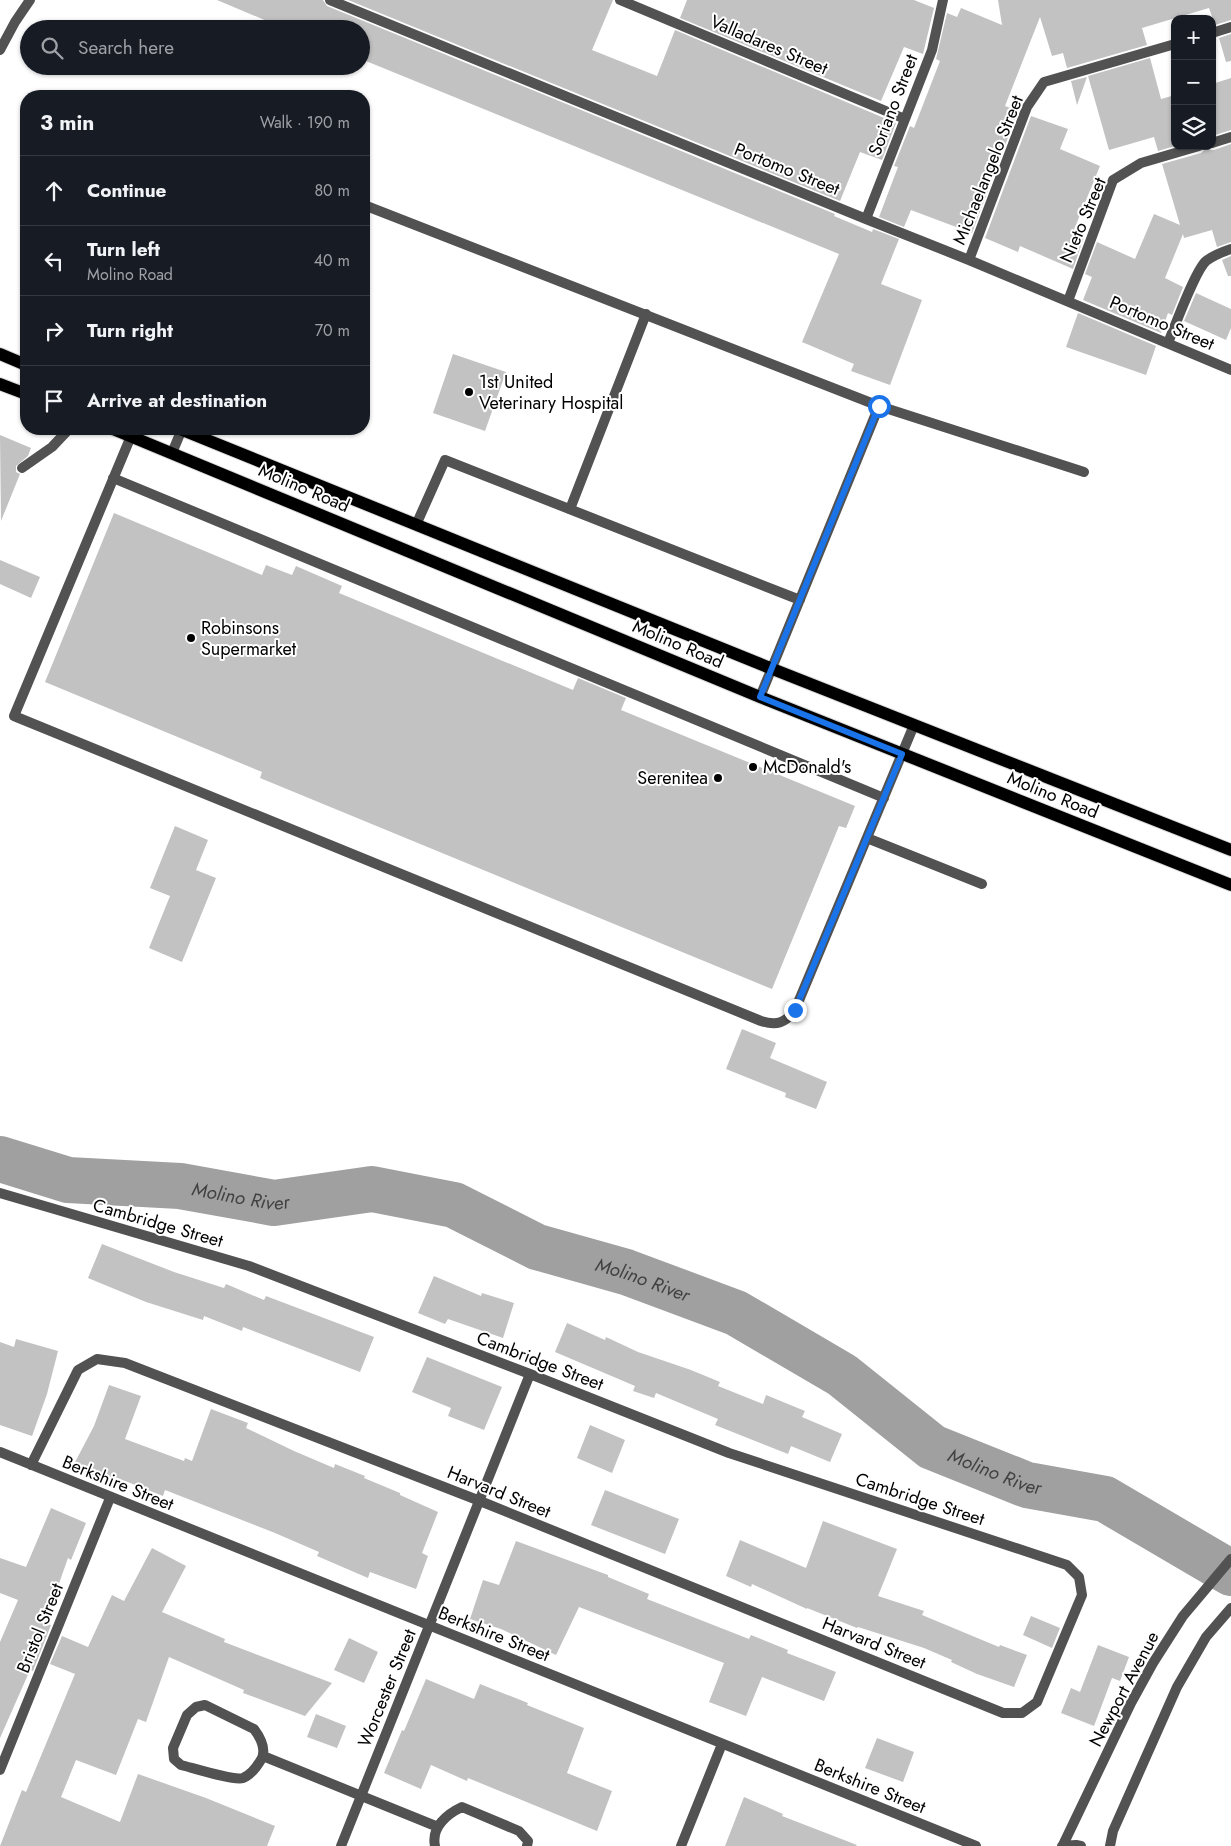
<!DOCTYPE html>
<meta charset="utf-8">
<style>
body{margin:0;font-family:Jost,sans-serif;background:#242831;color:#f1f3f6}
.controls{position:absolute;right:15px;top:15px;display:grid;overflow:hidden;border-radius:10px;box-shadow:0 1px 4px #0004}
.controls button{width:45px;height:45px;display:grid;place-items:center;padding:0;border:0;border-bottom:1px solid #363941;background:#171b24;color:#f1f3f6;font:25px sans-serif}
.stop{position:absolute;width:15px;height:15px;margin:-11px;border:4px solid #1a73e8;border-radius:50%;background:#fff}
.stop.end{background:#1a73e8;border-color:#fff;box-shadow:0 1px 5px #0008}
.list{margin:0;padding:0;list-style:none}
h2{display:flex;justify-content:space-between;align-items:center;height:65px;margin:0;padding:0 20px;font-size:21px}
h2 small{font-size:16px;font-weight:400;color:#9ea1a6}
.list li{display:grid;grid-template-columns:32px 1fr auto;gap:15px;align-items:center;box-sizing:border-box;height:70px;padding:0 20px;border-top:1px solid #363941}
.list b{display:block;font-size:19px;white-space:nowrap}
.list p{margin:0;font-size:16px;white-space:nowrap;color:#9ea1a6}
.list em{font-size:16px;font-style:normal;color:#9ea1a6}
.icon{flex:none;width:28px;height:28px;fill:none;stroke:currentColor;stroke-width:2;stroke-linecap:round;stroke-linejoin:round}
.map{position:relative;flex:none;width:1231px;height:1846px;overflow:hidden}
.search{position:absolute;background:#171b24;box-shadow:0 1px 4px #0004;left:20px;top:20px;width:350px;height:55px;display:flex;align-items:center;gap:12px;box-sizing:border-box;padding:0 18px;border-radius:28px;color:#9ea1a6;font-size:19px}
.panel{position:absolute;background:#171b24;box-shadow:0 1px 4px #0004;left:20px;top:90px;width:350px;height:345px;border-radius:20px}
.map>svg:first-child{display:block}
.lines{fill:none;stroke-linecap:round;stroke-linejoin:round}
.river{stroke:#a0a0a0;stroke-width:46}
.building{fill:#c2c2c2}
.primary-casing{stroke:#dbdbdb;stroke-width:14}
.service{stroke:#525252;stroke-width:10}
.minor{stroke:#525252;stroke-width:10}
.primary{stroke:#000;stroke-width:12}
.route{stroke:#1a73e8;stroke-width:6}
.poi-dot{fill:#000;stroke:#fff;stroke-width:2}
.labels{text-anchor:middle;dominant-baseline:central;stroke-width:4;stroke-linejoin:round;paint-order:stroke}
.street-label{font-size:18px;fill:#000;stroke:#fff}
.poi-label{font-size:18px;fill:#000;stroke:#fff;text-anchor:start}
.water-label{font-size:19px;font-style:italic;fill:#414141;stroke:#fff}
</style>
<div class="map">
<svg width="1231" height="1846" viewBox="0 0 1231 1846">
<rect width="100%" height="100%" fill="#fff"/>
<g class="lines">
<path class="river" id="s1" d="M 0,1159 L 68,1180 L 180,1186 L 274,1203 L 372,1189 L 454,1205 L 537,1247 L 626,1272 L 736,1313 L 842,1375 L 932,1447 L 1027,1485 L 1105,1499 L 1231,1573"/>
</g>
<path class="building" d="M 217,0 L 323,0 L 327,6 L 835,214 L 834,216 L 872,232 L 873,229 L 899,239 L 881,284 L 922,300 L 890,385 L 851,371 L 854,364 L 802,342 L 839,254 L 361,59 L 361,29 L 286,29 Z
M 348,0 L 613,0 L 592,50 L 657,76 L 675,30 L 896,123 L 882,160 L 860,152 L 840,201 Z
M 687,0 L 914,0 L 934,8 L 923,54 L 904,47 L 881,101 L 680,18 Z
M 998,0 L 1231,0 L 1231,20 L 1215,25 L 1209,8 L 1142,28 L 1147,45 L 1067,68 L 1063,53 L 1052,56 L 1040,17 L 1005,106 L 1018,111 L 972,233 L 911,210 L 904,227 L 879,217 L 898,167 L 894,166 L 910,126 L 914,128 L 940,61 L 936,59 L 947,13 L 957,17 L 961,8 L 1002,25 Z
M 1231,34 L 1231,61 L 1226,62 L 1219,38 Z
M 1150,58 L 1161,99 L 1175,95 L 1175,146 L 1158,151 L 1154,137 L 1109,150 L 1088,76 Z
M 1087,77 L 1077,105 L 1071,81 Z
M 1231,78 L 1231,130 L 1212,136 L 1212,84 Z
M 1031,116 L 1068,129 L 1060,149 L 1100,166 L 1073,232 L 1084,237 L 1073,269 L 1020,246 L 1018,252 L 985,238 Z
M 1231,144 L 1231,242 L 1217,247 L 1212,230 L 1184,238 L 1183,234 L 1165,278 L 1183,287 L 1172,315 L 1168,313 L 1161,333 L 1083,300 L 1092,277 L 1085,274 L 1097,242 L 1135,259 L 1154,214 L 1180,225 L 1162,164 L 1201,153 L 1204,150 L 1206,146 L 1210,150 L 1214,150 Z
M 1231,256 L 1231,276 L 1228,276 L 1222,260 Z
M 1196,293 L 1231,309 L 1231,328 L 1226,340 L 1184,321 Z
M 1078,313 L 1156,346 L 1146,375 L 1066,347 Z
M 453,354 L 506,372 L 485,431 L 433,413 Z
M 0,435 L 31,448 L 28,456 L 16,466 L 16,472 L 20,474 L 1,521 Z
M 114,513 L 262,575 L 266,565 L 292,575 L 296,566 L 342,586 L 339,593 L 573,690 L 578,678 L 626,698 L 621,710 L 855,806 L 846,828 L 839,826 L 772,989 L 260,778 L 262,772 L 45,682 Z
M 0,560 L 40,577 L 31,598 L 0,584 Z
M 175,826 L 208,840 L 196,870 L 216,878 L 182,962 L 149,948 L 170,896 L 150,888 Z
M 742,1029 L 776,1043 L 770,1058 L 827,1082 L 816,1109 L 785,1097 L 786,1093 L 726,1069 Z
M 102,1244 L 174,1272 L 224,1288 L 226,1284 L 264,1300 L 266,1296 L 374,1337 L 360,1372 L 243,1327 L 242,1331 L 204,1316 L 203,1320 L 146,1302 L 88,1278 Z
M 434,1276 L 481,1296 L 482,1293 L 514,1303 L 503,1338 L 448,1319 L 445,1324 L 418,1313 Z
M 567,1323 L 605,1340 L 606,1337 L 638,1352 L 691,1370 L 720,1382 L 718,1386 L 763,1404 L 766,1395 L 805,1411 L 802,1417 L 842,1434 L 830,1462 L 791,1446 L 788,1454 L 715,1425 L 718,1419 L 656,1393 L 654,1398 L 633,1391 L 635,1386 L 555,1352 Z
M 16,1339 L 58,1351 L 47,1394 L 32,1436 L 0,1425 L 0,1342 L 14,1347 Z
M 427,1357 L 502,1387 L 484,1430 L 448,1416 L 451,1408 L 412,1392 Z
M 109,1385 L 141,1396 L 125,1439 L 184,1461 L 185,1458 L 192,1461 L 211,1409 L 248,1423 L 246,1428 L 294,1451 L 334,1468 L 335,1464 L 365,1476 L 364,1478 L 400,1493 L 400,1495 L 438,1512 L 422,1553 L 428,1556 L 416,1589 L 370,1572 L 368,1578 L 317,1556 L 319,1552 L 275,1533 L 165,1490 L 163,1496 L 115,1477 L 110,1486 L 73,1466 L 94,1426 Z
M 590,1425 L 625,1440 L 612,1473 L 577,1458 Z
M 605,1490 L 679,1519 L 665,1554 L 591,1525 Z
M 51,1508 L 86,1523 L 71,1560 L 68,1558 L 45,1623 L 51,1625 L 33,1671 L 30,1670 L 0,1738 L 0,1642 L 18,1600 L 0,1593 L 0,1558 L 26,1567 Z
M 823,1521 L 897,1549 L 878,1596 L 924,1611 L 922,1615 L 999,1647 L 1000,1645 L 1027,1655 L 1014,1687 L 977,1674 L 951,1662 L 952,1660 L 924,1648 L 858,1627 L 857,1628 L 807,1608 L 807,1609 L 752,1584 L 751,1587 L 726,1576 L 740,1540 L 806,1568 Z
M 516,1541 L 608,1575 L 608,1577 L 649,1594 L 647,1599 L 749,1639 L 751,1635 L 788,1650 L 787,1653 L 836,1672 L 824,1701 L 762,1677 L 746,1716 L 709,1702 L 724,1663 L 579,1607 L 556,1655 L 501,1629 L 470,1619 L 483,1580 L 499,1585 Z
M 152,1548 L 186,1566 L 162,1612 L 225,1639 L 224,1642 L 332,1683 L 305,1716 L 243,1693 L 244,1690 L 169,1657 L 146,1722 L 138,1719 L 116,1775 L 76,1760 L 61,1797 L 120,1822 L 138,1774 L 206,1798 L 275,1826 L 267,1846 L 0,1846 L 22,1790 L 26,1792 L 75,1674 L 50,1664 L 62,1636 L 88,1647 L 112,1595 L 124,1601 Z
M 1031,1616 L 1060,1628 L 1052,1648 L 1023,1635 Z
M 349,1638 L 378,1652 L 364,1683 L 334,1670 Z
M 1098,1645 L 1129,1657 L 1120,1681 L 1112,1678 L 1094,1726 L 1061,1713 L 1071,1688 L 1080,1692 Z
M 426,1679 L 474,1699 L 480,1684 L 528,1703 L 527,1705 L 584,1728 L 567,1773 L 612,1791 L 597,1831 L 512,1796 L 468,1778 L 467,1781 L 431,1765 L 421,1789 L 384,1773 L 402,1730 L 404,1731 Z
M 316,1714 L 346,1726 L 337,1748 L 307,1737 Z
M 877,1738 L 914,1752 L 903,1782 L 865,1768 Z
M 744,1797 L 783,1814 L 782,1816 L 857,1845 L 856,1846 L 725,1846 Z"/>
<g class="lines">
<g class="primary-casing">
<path id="primary" d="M 0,354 L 26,365
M 0,384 L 26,394
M 113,429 L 760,697 L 1231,885
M 180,429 L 770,668 L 1231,850"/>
</g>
<path class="service" d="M 134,429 L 14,716 L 761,1021 C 777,1026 785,1023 795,1010 L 914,725
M 22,468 L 52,447 L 69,429
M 113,478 L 884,798
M 570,509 L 646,314
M 867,838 L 982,884
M 205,1705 L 254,1729 C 260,1737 266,1748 262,1758 C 258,1765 251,1775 243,1778 C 234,1781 193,1768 181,1765 L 174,1759 L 173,1748 L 187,1715 L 196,1707 Z
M 263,1756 L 438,1827
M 435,1846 C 431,1827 447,1814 462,1807 L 519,1831 L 528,1841 L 527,1846"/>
<path class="minor" d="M 330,0 L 866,219 L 969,260 L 1231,370
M 620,0 L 905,119
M 1212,33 L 1231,27
M 0,50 L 15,22 L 30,0
M 1212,143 L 1231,137
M 364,205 L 879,406 L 1084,472
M 866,219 L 932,50 L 943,0
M 969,260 L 1027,107 L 1044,82 L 1175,44
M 1068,301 L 1113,180 L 1141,163 L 1199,146
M 1168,343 C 1175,326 1195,271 1206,261 C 1214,255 1222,252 1231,249
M 172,453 L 182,429
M 416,525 L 445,460 L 800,600
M 760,697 L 879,406
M 0,1193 L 249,1266 L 530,1374 L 729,1453 L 1067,1565 L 1079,1577 L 1082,1595 L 1037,1702 L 1022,1713 L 1003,1713 L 480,1501 L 125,1363 L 97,1359 L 78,1370 L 31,1465
M 0,1452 L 976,1846
M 0,1770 L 110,1498
M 1063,1845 L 1131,1703 L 1153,1663 L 1183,1616 L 1231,1559
M 341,1846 L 530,1374
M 681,1846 L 722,1744
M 1062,1846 L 1076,1845 L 1081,1846
M 1110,1846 L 1113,1831 L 1177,1687 L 1206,1637 L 1231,1608"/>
<use href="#primary" class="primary"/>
</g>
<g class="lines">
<path class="route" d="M 795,1010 L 902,754 L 760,697 L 879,406"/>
</g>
<g class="poi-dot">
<circle cx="469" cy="392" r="5"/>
<circle cx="191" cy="638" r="5"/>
<circle cx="753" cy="767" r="5"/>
<circle cx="718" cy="778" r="5"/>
</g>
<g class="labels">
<g class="street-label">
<text transform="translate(769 45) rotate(23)">Valladares Street</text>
<text transform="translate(893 105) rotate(-69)">Soriano Street</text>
<text transform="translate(787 169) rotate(22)">Portomo Street</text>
<text transform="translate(988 170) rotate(-68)">Michaelangelo Street</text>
<text transform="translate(1083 220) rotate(-67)">Nieto Street</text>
<text transform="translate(1162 323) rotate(23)">Portomo Street</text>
<text transform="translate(304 488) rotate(23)">Molino Road</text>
<text transform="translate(678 644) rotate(23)">Molino Road</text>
<text transform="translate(1053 795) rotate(22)">Molino Road</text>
<text transform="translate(158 1223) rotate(16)">Cambridge Street</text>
<text transform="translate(540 1361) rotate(21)">Cambridge Street</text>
<text transform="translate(118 1483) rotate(22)">Berkshire Street</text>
<text transform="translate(499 1492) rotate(22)">Harvard Street</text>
<text transform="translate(920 1499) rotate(18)">Cambridge Street</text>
<text transform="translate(40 1628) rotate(-68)">Bristol Street</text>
<text transform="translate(494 1634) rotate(22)">Berkshire Street</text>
<text transform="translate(874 1643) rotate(22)">Harvard Street</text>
<text transform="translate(387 1688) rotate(-68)">Worcester Street</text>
<text transform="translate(1124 1689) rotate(-62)">Newport Avenue</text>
<text transform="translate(870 1786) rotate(22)">Berkshire Street</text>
</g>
<g class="poi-label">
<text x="479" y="382">1st United<tspan x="479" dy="21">Veterinary Hospital</tspan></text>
<text x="201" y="628">Robinsons<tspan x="201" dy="21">Supermarket</tspan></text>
<text x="763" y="767">McDonald's</text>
<text x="708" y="778" text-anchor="end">Serenitea</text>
</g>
<g class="water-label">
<text stroke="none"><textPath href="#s1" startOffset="245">Molino River</textPath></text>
<text stroke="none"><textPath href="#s1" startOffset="665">Molino River</textPath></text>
<text stroke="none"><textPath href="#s1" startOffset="1070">Molino River</textPath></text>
</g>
</g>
</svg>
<div class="controls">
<button>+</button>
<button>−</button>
<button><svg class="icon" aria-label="layers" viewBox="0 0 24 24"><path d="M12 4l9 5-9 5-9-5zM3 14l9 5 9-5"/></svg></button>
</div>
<div class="stop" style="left:879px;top:406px"></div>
<div class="stop end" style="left:795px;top:1010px"></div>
<div class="search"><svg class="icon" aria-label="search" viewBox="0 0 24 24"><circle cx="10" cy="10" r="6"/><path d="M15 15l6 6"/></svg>Search here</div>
<section class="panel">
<h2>3 min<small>Walk · 190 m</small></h2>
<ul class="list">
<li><svg class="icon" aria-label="ahead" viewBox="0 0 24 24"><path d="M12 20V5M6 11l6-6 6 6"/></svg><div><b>Continue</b></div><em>80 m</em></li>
<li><svg class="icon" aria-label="left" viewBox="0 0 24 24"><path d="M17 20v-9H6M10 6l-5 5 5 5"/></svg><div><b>Turn left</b><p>Molino Road</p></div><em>40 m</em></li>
<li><svg class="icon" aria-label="right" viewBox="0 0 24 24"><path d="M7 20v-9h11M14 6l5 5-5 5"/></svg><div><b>Turn right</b></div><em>70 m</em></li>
<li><svg class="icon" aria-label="arrive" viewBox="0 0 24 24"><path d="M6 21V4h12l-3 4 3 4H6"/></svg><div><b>Arrive at destination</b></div></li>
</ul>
</section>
</div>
